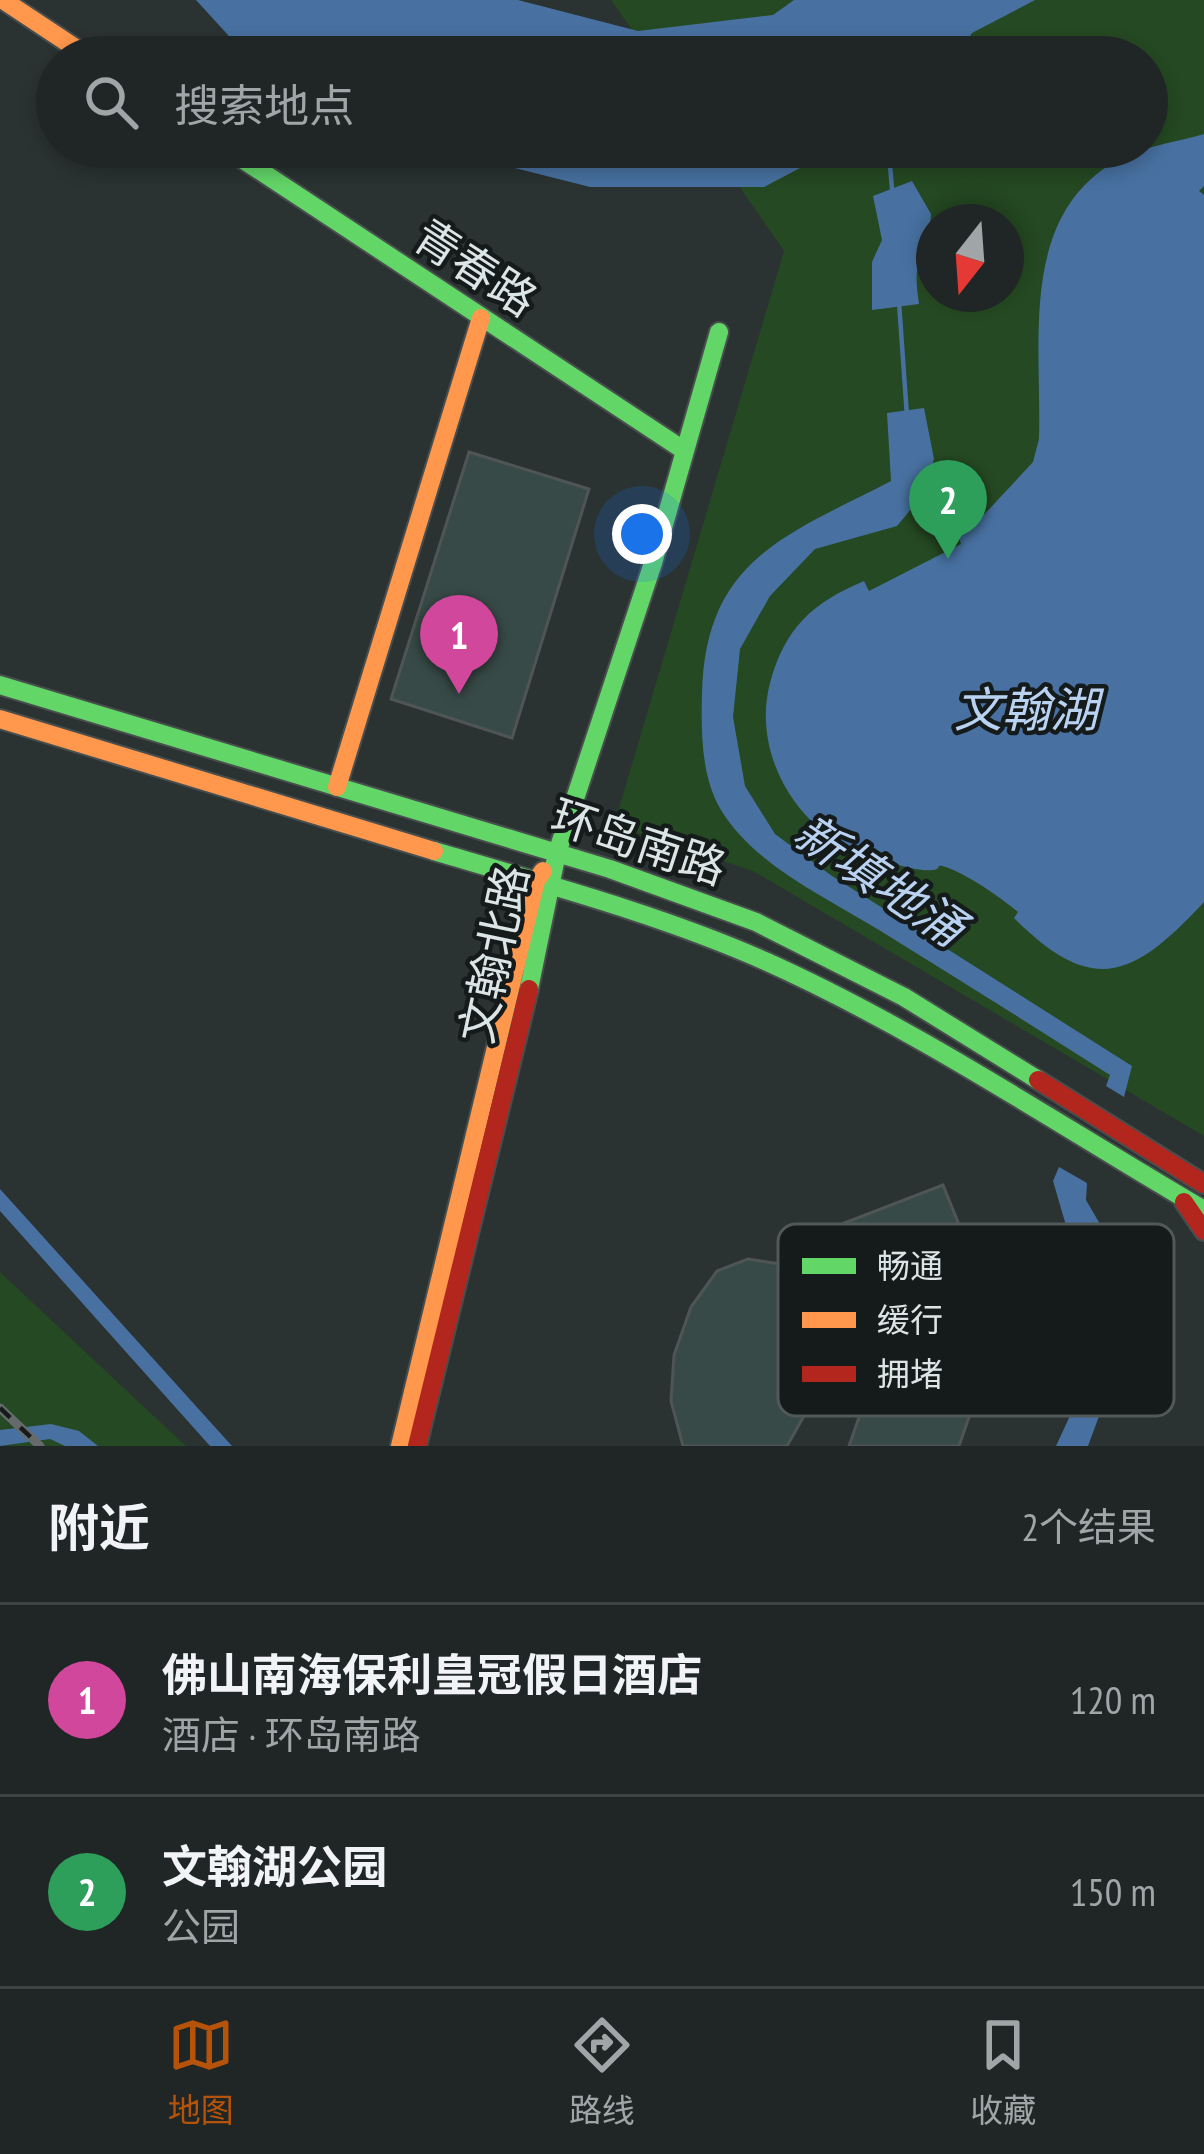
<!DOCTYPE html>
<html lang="zh">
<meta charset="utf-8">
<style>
body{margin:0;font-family:"PT Sans Narrow","Noto Sans SC",sans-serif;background:#2d3232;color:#f1f3f6}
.compass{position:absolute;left:916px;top:204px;width:108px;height:108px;border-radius:50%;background:#202626;box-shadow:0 6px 18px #0003;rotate:197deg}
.you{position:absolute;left:642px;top:534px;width:42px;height:42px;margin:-30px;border:9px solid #fff;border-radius:50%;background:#1a73e8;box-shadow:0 0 0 18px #1a73e833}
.badge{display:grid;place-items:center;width:78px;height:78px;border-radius:50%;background:#b45309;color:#fff;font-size:39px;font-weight:700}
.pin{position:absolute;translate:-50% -99px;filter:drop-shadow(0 3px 6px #0008)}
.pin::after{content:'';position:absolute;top:63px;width:42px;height:36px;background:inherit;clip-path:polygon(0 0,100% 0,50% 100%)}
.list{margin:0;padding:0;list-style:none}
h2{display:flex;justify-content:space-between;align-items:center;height:156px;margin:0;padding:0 48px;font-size:51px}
h2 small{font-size:39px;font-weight:400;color:#a2a5a7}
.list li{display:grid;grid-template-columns:78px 1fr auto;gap:36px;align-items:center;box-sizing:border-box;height:192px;padding:0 48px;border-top:3px solid #3d4343}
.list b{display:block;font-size:45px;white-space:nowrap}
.list p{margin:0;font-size:39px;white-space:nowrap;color:#a2a5a7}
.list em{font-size:39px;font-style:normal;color:#a2a5a7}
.icon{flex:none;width:66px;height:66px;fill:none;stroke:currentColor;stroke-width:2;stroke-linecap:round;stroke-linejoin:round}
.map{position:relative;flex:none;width:1204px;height:1446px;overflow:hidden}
.search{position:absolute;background:#202626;box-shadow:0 6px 18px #0003;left:36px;right:36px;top:36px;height:132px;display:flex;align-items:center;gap:30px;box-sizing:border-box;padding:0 42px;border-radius:66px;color:#a2a5a7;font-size:45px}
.sheet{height:540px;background:#202626}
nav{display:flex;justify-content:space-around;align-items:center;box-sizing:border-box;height:168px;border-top:3px solid #3d4343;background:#202626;font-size:33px;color:#a2a5a7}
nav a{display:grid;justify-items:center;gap:6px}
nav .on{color:#b45309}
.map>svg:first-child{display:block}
.green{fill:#254922;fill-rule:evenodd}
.water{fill:#4871a1}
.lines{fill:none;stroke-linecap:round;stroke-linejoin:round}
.stream{stroke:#4871a1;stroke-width:4.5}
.building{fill:#384a47;stroke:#4f5554;stroke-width:3}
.fast-casing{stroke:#484e4e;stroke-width:22}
.slow-casing{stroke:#484e4e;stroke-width:22}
.jam-casing{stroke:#484e4e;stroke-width:22}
.fast{stroke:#63d668;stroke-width:18}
.slow{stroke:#ff974d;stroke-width:18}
.jam{stroke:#b3261e;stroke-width:18}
.rail-casing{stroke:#666a6a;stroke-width:9}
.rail{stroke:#151b1b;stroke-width:4.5;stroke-dasharray:14;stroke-linecap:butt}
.labels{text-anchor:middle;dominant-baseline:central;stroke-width:9;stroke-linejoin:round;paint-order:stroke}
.street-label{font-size:45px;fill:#dce5e5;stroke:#151b1b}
.water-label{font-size:48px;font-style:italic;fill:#bad2f1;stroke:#151b1b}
.key{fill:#151b1b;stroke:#515858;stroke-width:3}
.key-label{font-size:33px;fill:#dce5e5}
</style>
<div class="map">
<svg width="1204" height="1446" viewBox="0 0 1204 1446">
<rect width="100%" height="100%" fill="#2a3232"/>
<path class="green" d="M 611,0 L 1204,0 L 1204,1136 L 753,871 L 614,825 L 784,251 L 712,147 L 1147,147 L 1147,57 L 651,57 ZM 934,222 L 1006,222 L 1006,294 L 934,294 Z
M 0,1272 L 173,1434 L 186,1446 L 0,1446 Z"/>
<path class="water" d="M 196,0 L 518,0 L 638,31 L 773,15 L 794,0 L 1035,0 L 972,33 L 957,57 L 248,57 Z
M 1204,134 L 1204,186 L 1199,191 L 1204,195 L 1204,902 C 1134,977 1094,998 1014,918 L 1018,912 C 997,895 970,876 946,867 C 933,863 944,869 932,870 C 916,872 886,861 870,856 C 799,835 751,755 770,683 C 785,628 812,603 864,581 L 869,591 L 961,544 L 955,523 L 960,518 L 980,519 L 1033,462 L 1039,439 C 1042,343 1018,217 1116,161 C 1140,147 1177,142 1204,134 Z
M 431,147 L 840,147 L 764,187 L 590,187 Z
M 912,181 L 931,214 L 929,245 C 913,261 916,282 919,304 L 872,310 L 872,262 L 882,240 L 873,196 Z
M 924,408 L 934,459 L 921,497 L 897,526 L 815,549 L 770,596 L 740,649 L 733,717 L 745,786 L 775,834 L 832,876 L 1132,1066 L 1124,1097 L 1106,1086 L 1110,1075 C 1033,1026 956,978 879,930 C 826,897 754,865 721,810 C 701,777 701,731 702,694 C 705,559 787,535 891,481 L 887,413 Z
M 1059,1167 L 1087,1183 L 1086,1200 L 1107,1236 L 1129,1301 L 1122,1354 L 1088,1446 L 1056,1446 L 1087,1379 L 1091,1311 L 1053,1181 Z
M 0,1189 L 232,1446 L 210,1446 L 0,1211 Z
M 51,1424 L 79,1431 L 98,1446 L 65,1446 L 50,1439 L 0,1446 L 0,1430 Z"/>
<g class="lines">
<path class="stream" d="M 890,165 L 892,189
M 899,302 L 907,417
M 921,480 L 960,518"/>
</g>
<path class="building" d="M 469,452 L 589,489 L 512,738 L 391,699 Z
M 943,1185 L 981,1279 L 881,1317 L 844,1223 Z
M 748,1259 L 793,1266 L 815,1284 L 824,1321 L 817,1393 L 787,1446 L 683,1446 L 671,1401 L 674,1355 L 691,1307 L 717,1271 Z
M 879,1360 L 977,1394 L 959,1446 L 849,1446 Z"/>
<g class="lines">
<g class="fast-casing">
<path id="fast" d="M 224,147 L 685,451
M 0,685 L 610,869 L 756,922 L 904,997 L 1038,1080
M 434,851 C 545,884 658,914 765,961 C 917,1029 1060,1126 1204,1210
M 529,989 L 557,853 L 653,563 L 719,332"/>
</g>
<g class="slow-casing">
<path id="slow" d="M 3,0 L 89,57
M 0,719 L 434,851
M 337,787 L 481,318
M 400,1446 L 536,881 L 543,871"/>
</g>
<g class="jam-casing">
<path id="jam" d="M 1038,1080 L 1204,1184
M 1184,1202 L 1204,1231
M 417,1446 L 529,989"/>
</g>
<use href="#fast" class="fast"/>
<use href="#slow" class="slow"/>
<use href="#jam" class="jam"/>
<g class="rail-casing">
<path id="rail" d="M 0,1408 L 40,1446"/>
</g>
<use href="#rail" class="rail"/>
</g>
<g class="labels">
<g class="street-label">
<text transform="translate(476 267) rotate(33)">青春路</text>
<text transform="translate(639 841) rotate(18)">环岛南路</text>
<text transform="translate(493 954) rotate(-78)">文翰北路</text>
</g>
<g class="water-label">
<text x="1026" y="709">文翰湖</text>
<text transform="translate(880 879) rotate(34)">新填地涌</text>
</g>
</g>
<rect x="778" y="1224" width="396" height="192" rx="18" class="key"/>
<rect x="802" y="1258" width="54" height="16" fill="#63d668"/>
<rect x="802" y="1312" width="54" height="16" fill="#ff974d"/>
<rect x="802" y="1366" width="54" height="16" fill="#b3261e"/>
<g class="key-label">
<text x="877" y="1278">畅通</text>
<text x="877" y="1332">缓行</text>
<text x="877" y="1386">拥堵</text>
</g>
</svg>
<svg class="compass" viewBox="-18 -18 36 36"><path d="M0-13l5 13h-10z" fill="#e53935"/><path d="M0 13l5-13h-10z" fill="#a2a5a7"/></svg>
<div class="you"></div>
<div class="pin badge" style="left:459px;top:694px;background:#d1479c">1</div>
<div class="pin badge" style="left:948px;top:559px;background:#2e9e5b">2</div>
<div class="search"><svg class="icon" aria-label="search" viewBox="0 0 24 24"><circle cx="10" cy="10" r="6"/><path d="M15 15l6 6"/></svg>搜索地点</div>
</div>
<section class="sheet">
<h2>附近<small>2个结果</small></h2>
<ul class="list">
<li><span class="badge" style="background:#d1479c">1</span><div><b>佛山南海保利皇冠假日酒店</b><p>酒店 · 环岛南路</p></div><em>120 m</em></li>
<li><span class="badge" style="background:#2e9e5b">2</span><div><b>文翰湖公园</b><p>公园</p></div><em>150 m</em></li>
</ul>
</section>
<nav>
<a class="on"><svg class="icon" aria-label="map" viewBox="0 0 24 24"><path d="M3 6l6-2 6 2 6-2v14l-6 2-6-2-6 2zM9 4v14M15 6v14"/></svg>地图</a>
<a><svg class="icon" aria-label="directions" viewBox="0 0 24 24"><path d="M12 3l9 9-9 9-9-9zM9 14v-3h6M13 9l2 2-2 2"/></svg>路线</a>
<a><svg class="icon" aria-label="saved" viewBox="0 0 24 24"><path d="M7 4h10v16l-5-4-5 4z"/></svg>收藏</a>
</nav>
